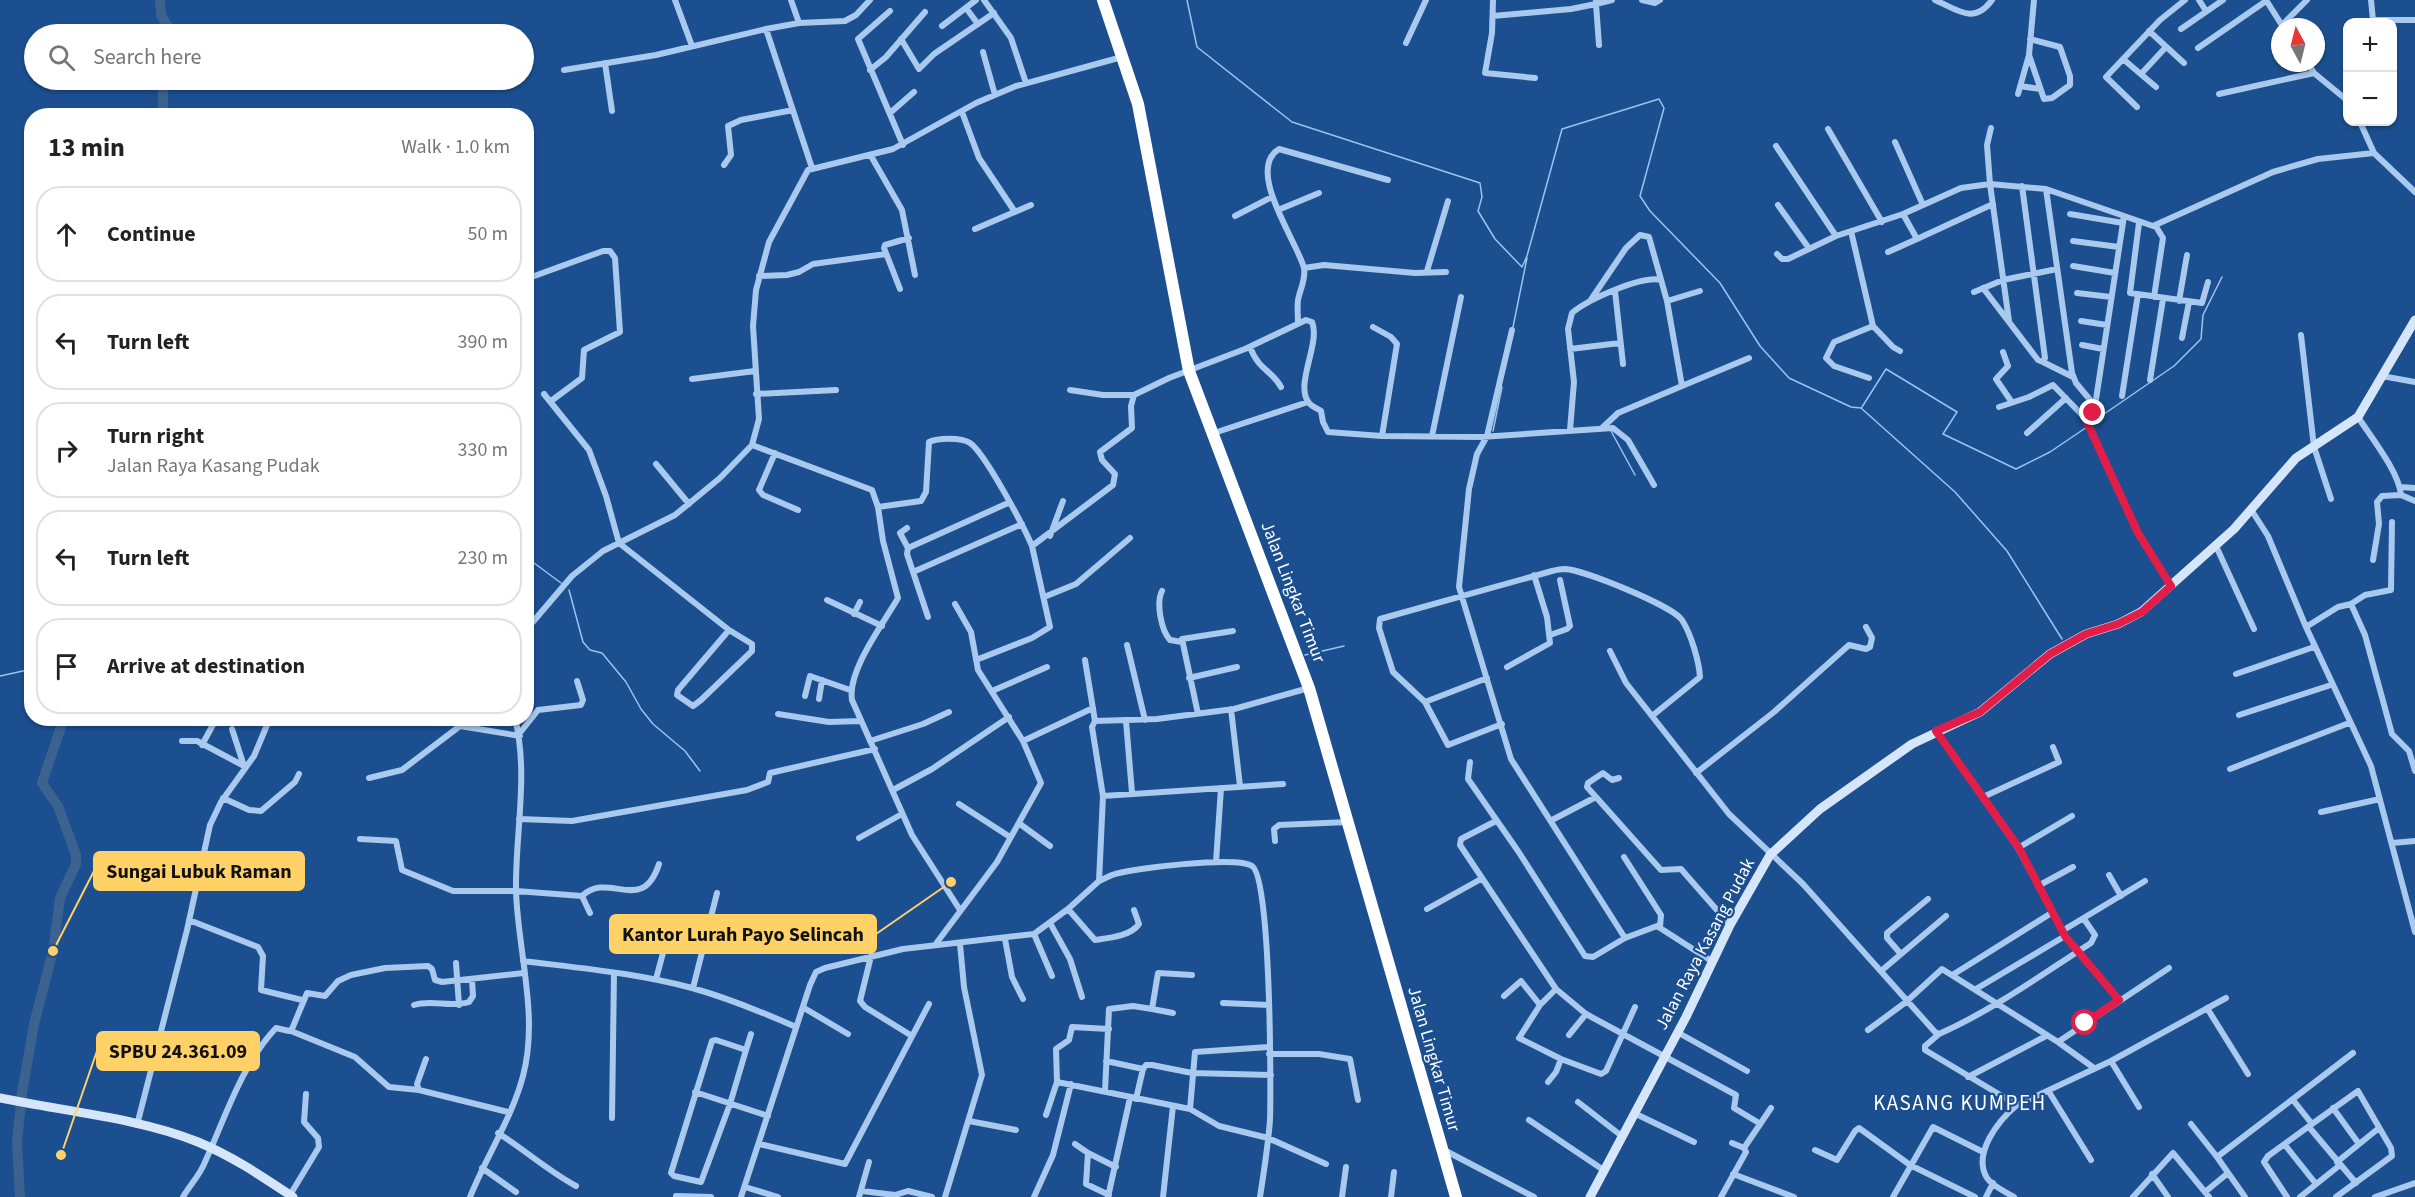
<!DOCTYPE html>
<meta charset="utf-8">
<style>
body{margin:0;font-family:"Source Sans 3",sans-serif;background:#f6f6f6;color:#222}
.controls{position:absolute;right:18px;top:18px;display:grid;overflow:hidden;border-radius:12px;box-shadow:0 2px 4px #0004}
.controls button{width:54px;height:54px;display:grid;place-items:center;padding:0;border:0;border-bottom:2px solid #e0e0e0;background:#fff;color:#222;font:30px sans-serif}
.compass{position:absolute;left:2271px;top:18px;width:54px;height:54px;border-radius:50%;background:#fff;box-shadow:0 2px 4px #0004;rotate:353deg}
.stop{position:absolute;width:18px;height:18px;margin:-14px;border:4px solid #e11d48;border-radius:50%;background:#fff}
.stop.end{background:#e11d48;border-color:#fff;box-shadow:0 2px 6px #0008}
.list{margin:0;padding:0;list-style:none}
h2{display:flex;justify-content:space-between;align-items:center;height:78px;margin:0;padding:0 24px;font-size:26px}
h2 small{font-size:20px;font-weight:400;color:#767676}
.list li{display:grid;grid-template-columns:39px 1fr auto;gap:18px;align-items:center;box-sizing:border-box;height:96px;margin:0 12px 12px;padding:0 12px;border:2px solid #e0e0e0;border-radius:24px}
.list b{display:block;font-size:22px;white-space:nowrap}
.list p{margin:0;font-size:20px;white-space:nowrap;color:#767676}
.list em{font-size:20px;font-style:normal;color:#767676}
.icon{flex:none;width:33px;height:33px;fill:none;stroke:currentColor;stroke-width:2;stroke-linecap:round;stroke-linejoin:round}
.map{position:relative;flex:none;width:2415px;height:1197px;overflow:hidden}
.search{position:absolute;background:#fff;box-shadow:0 2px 4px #0004;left:24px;top:24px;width:510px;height:66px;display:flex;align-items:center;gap:15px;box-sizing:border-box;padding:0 21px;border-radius:33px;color:#767676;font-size:22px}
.panel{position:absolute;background:#fff;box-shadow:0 2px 4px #0004;left:24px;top:108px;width:510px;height:618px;border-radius:24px}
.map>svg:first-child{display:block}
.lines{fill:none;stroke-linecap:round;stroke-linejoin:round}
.stream{stroke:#9cc4f0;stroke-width:1.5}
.river{stroke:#3c6290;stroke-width:10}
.street{stroke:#a9c9ee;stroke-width:6}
.secondary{stroke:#d6e6fa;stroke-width:9}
.highway{stroke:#fff;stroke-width:12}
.route{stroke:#e11d48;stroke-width:8}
.labels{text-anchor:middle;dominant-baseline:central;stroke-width:4.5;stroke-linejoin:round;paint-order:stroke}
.street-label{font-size:18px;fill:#fff;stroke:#1b4f8f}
.quarter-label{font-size:21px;letter-spacing:1.5px;fill:#fff;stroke:#1b4f8f}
.leader{fill:none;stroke:#ffd166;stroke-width:2}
.callout-dot{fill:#ffd166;stroke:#1b4f8f;stroke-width:2}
.callout{fill:#ffd166;stroke:#ffd166;stroke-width:2}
.callout-label{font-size:20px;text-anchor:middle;font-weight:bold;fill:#111}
</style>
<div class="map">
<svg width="2415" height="1197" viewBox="0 0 2415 1197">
<rect width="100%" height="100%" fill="#1b4f8f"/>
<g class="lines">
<path class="stream" d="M 1187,0 L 1197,47 L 1292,122 L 1480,183 L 1482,197 L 1478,211 L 1495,239 L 1522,267 L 1527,256 L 1562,129 L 1659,99 L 1664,108 L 1640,196 L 1650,211 L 1720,283 L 1760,346 L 1789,378 L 1851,407 L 1861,408 L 1955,492 L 2007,551 L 2062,639
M 1513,327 L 1527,258
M 1862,407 L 1886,369 L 1957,412 L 1943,434 L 2016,469 L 2050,452 L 2087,427
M 2091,423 L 2174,366 L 2201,339 L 2203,315 L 2222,277
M 1493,431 L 1502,387
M 1611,431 L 1635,475
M 526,557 L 561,583
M 569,590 L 583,642 L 590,650 L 602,653 L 626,682 L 641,709 L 653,724 L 685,751 L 700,771
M 1305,655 L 1344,646
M 0,676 L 32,669"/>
<path class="river" d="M 160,0 L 161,15 L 172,34
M 163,80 L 163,116
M 20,1197 L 17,1142 L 22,1093 L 34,1024 L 53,951 L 60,898 L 76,864 L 76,855 L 58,806 L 42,783 L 64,718"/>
<path class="street" d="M 675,0 L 692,46
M 791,0 L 799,23
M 984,0 L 1011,38 L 1026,83
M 1493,0 L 1492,33 L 1485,73 L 1535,78
M 1642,0 L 1655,3 L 1660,0
M 1935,0 C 1958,10 1974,25 1992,0
M 2199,0 L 2206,11
M 2266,0 L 2283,27
M 2371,0 L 2373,20
M 1596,1 L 1596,4 L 1612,0
M 966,8 L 978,24
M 890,11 L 858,39 L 903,145
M 1493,16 L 1571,9 L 1596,4 L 1599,45
M 2373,22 L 2373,20 L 2415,20
M 2282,25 L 2307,0
M 942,26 L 976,0
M 2181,29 L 2223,0
M 2149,31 L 2184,63
M 901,39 L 919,69 L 934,54 L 994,13
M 1406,43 L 1426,0
M 2198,48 L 2266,1
M 983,52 L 995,95
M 2029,55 L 2044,99 L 2052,98 L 2070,85 L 2070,76 L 2060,47 L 2030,39
M 2123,59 L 2156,87
M 605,63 L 612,111
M 2308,63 L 2314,73 L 2348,101
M 564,70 L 656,55 L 766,29
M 870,70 L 886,57 L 925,12
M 2141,74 L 2166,47
M 2020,86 L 2040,89
M 2018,94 L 2029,55 L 2034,0
M 2219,94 L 2314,73
M 2137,107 L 2106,77 L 2160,20 L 2185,0
M 962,112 L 979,158 L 1015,212
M 890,113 L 914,92
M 2360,122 L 2374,153 L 2415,192
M 1828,129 L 1882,222
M 1895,142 L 1923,205
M 1776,146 L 1836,236
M 871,156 L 902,210 L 915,275
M 724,165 L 731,155 L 728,126 L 741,120 L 793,110
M 812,168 L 766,29 L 799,23 L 845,21 L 856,15 L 870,0
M 2046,189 L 2072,373 L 2076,383 L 2096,407 L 2086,419 L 2138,533 L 2171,586
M 1778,205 L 1808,247
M 1278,210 L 1319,193
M 1903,214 L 1917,239 L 1993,204
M 2070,214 L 2123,223
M 1235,216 L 1272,197
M 2139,223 L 2130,293 L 2202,303 L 2208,282
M 975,229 L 1031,205
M 1851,231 L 1873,326 L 1834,342 L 1826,358 L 1834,366 L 1869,378
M 2073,241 L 2119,247
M 1888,252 L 1917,239
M 1777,254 L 1782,259 L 1788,259 L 1836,236 L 1903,214 L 1961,188 L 1990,184 L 1987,145 L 1991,128
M 2073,266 L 2115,273
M 1304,268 L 1324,265 L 1415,273 L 1446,272
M 1427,271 L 1448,201
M 759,276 L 787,275 L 799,272 L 813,264 L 886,254
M 526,279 L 603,251 L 610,251 L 615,258 L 620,332 L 584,350 L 582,378 L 551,401
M 1983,288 L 2038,360 L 2043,362 L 2045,358 L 2022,186
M 900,289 L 884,248 L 885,245 L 909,238
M 1615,291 L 1623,364
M 1974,292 L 2003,280 L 2057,269
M 2077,293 L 2111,297
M 2154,297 L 2163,238 L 2155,225
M 1590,301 L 1626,248 L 1640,235 L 1649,237 L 1667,301 L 1682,386 L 1618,413 L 1602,428
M 1667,301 L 1700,291
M 2179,301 L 2187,255
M 2009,321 L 1990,184 L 2046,189 L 2153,226 L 2273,172 L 2318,159 L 2374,153
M 2081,321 L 2107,325
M 1298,323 C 1298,316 1297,308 1298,300 C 1300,289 1306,280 1304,268 C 1297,241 1245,170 1279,149 L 1388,180
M 1873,326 L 1893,347 L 1900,351
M 1373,327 L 1391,337 L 1397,344 L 1382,436
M 1512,330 L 1487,436 L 1477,454 L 1469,489 L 1459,587 L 1511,759 L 1625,938
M 2301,335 L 2314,447 L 2331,499
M 2182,338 L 2189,302
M 2082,345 L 2103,349
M 1250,347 C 1259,371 1272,370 1281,387
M 1570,349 L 1620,343
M 2003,352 L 2008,366 L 1996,379 L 2011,401
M 2043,362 L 2073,377
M 2382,376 L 2415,382
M 692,379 L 755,371
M 2150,380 L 2163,299
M 1682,386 L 1749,358
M 1070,390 L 1103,395 L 1134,395
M 544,394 L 589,450 L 606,496 L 619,543 L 729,630 L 752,644 L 752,651 L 701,700 L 693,706 L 677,695 L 678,690 L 729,630
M 756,394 L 836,390
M 2122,396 L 2138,294
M 2095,406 L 2124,216
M 1999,407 L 2029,397 L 2053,385 L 2086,419
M 2358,417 C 2371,437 2399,472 2401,495 L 2415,501
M 1570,430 L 1574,382 L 1568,329 L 1572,313 C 1587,300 1642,275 1661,280
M 1214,433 L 1308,402
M 2027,433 L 2066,398
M 1432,436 L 1461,297
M 752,445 L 872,490 L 878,507
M 775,453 L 759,490 L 763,495 L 798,510
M 656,464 L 689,504
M 2400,487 L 2415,488
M 2252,511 L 2268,536 L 2306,627 L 2371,766 L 2415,932
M 907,528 L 900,533 L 908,548
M 1050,536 L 1063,501
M 2216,546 L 2254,629
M 2373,560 L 2379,524 L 2377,502 L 2382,496 L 2401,495
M 913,572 L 1022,524
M 1162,591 C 1156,603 1161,630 1170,640 L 1182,642
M 1044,597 L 1076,584 L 1130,538
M 827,600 L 882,626
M 2351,604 L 2365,595 L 2391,590 L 2392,522
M 854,614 L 860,602
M 928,617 L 907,554 L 908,548 L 1008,503
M 2306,627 L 2338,607 L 2351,604 L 2365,635 L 2392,734 L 2409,751 L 2415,771
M 526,630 L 572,576 L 603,551 L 675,515 L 720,478 L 752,445 L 759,419 L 753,326 L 756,290 L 769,242 L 808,170 L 893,149 L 976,103 L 1016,86 L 1122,57
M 1550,635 L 1567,629 L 1570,626 L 1560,580
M 1127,645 L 1145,720
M 1610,651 L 1626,683 L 1729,814 L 1803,884 L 1935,1032 L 1939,1034 C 1993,1010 2041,975 2091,943 L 2095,935 L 2084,919
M 976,660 L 1032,638 L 1050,627 L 1032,546 L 1113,485 L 1115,474 L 1102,460 L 1100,452 L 1132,428 L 1131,406 L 1134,395 L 1169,378 L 1245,349 L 1306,320 L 1312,322 C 1321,343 1294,385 1309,403 C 1312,407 1317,408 1321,411 L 1323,422 L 1328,432 L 1382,436 L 1481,437 L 1613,428 L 1628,440 L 1654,485
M 1085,660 L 1095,721 L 1092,727 L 1103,796 L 1099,881
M 1507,667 L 1550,643 L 1547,617 L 1534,575
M 2236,674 L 2314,647
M 1189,678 L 1237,667
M 1487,678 L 1425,702 L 1393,672 L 1379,628 L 1380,619 L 1552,571 C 1556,570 1561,569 1565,569 C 1584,570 1673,606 1682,620 C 1691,634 1699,661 1700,677 L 1652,716
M 992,691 L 1047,667
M 805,696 L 810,676 L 850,690
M 819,699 L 822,680
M 1425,702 L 1448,745 L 1502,724
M 1231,709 L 1240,786
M 778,714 L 829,722 L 860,721
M 1198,714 L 1182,639 L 1233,631
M 2239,715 L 2331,685
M 449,718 L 460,726 L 520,736
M 1095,721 L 1157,719 L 1234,709 L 1309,688
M 1126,721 L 1132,793
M 232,729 L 244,766
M 1936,731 L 2018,848 L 2065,936 L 2119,1000
M 519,734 L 538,710 L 581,705 L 583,700 L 577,681
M 182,741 L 197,741 L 246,767
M 870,741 L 923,724 L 949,712
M 1023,741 L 1093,708
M 202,745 L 215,721
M 1470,762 L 1468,779 L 1518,851 L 1585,956 L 1593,957 L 1625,938 L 1657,926 L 1713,962
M 2230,769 L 2349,723
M 1696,773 L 1774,712 L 1849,645 L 1866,649 L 1870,647 L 1872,638 L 1866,627
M 369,778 L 402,770 L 460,726
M 893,790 L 932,769 L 1009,717
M 1103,796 L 1283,784
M 1596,797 L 1587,787 L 1588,783 L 1603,773 L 1612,780 L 1619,778
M 1983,797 L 2059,762 L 2053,747
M 223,798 L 249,810 L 261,811 L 295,782 L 299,774
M 959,804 L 1010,837
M 2321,812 L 2380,799
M 519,819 L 572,821 L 747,790 L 768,782 L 770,773 L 875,749
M 1552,820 L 1596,797 L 1661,870 L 1681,869 L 1730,925
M 1496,821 L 1461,839 L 1460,845 L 1556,989 L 1586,1014 L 1736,1095 L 1734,1108 L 1759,1123
M 1020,824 L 1050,846
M 859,838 L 902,814
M 360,839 L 396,841 L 402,870 L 453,891 L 516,891 L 582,896 L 590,913
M 1275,841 L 1274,829 L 1279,825 L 1348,822
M 2392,843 L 2415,841
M 2018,848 L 2072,816
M 1624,857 L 1661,915 L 1660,927
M 1216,862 L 1221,788
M 2109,875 L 2121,896
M 2038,886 L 2073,867
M 582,896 C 609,870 642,916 659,864
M 1068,909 L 1095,940 C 1109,938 1131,936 1139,924 L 1134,910
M 1427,909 L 1481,879
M 960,910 L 912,835 L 852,700 C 847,671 883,624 898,598 L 883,541 L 878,507 L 921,501 L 926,492 L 929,442 C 937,438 961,437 970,443 C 985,453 1024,527 1032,546
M 189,920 L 258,947 L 263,956 L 261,990 L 302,1000
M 1050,923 L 1070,959 L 1082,997
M 2062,931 L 2145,881
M 1034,934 L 1052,976
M 1005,939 L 1012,977 L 1023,999
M 935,945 L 997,862 L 1041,783 L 1023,741 L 978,670 L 971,632 L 955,604
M 1900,953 L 1887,938 L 1887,933 L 1928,899
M 871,956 L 860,1001 L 865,1007 L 912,1036
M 523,961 C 579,968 637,973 692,988 C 728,998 762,1012 796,1027
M 456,963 L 459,1005
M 1881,971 L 1946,916
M 1954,974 L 2053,912
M 656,979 L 670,927
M 693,988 L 717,893
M 1556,989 L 1540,1005 L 1519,1038 L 1561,1059 L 1601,1074 L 1606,1071 L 1635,1007
M 1976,989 L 2065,936
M 1504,996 L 1521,981 L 1540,1005
M 1223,1003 L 1269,1005
M 414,1005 C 432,999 451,1008 469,1002 L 473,996 L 472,980
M 804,1008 L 848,1034
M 2207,1008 L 2248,1074
M 1152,1009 L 1173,1013
M 1868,1030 L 1906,1002 L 1942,969 L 2058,1042 L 2094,1068
M 291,1031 L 355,1057 L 389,1087 L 419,1090
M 1677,1032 L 1747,1071
M 1939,1034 L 1925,1046 L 1925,1050 L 2017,1105
M 1569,1035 L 1586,1014
M 716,1040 L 746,1050 L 730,1104 L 701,1182 L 674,1176 L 671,1173 L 712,1041 Z
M 2058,1042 L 2169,968
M 746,1050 L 751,1034
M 1269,1054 L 1319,1054 L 1350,1059 L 1358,1100
M 426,1059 L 417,1084 L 419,1090 L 508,1112
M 1106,1061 L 1143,1069 L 1146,1065 L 1152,1065 L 1192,1073 L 1271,1075
M 2111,1061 L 2139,1107
M 1968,1077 L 2046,1036
M 1057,1082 L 1056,1049 L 1069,1040 L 1072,1027 L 1109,1029
M 1548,1082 L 1556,1072 L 1561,1059
M 1105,1091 L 1109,1009 L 1133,1006 L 1152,1009 L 1158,973 L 1192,975
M 695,1092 L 768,1116
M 2049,1092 L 2091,1160
M 1136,1099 L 1143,1069
M 1578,1102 L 1623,1137
M 2333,1108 L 2359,1144
M 1190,1109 L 1195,1052 L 1269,1047
M 1636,1114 L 1694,1142
M 1046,1115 L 1057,1082 L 1190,1109 L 1219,1126 L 1268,1138 L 1326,1164
M 612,1118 L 614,973
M 1529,1120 L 1605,1171
M 969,1121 L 1016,1130
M 2191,1124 L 2217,1157
M 2312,1124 L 2358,1091 L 2391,1148 L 2392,1156 L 2336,1197
M 137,1125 L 187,930 L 210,825 L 221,802 L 254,756 L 270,718
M 2309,1127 L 2356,1183
M 498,1133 C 525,1150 548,1171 576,1186
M 759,1144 L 845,1164 L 929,1004
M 1075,1144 L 1088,1153 L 1086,1184 L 1109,1195
M 2285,1145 L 2316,1184
M 1744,1148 L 1771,1108
M 1444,1150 L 1534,1197
M 1815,1150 L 1837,1160 L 1855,1131 L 1859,1128 L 1910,1165 L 1975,1197
M 1088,1153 L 1116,1167
M 2337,1162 L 2379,1128
M 482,1168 L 516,1192
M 1733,1174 L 1794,1197
M 2152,1174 L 2168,1197
M 745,1187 L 778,1197
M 862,1191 L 895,1195 L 908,1191 L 932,1197
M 2205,1192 L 2228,1173
M 290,1195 L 319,1147 L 318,1138 L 304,1122 L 306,1094
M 676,1196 L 711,1197
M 183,1197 C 190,1185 200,1175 205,1162 C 225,1118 242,1064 276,1028 L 289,1031 L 292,1029 L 307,993 L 325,996 L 338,981 L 351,975 L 385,968 L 428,966 L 432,969 L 435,980 L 442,982 L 524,973
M 470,1197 C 486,1157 512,1118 523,1076 C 539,1016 518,952 516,891 C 515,834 529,775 515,718
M 741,1197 L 810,985 L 816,972 L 825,968 L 903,949 L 1034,934 L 1068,909 L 1099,881 L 1112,875 C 1131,868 1237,856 1252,866 C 1271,877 1271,1089 1270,1120 C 1268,1146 1264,1171 1260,1197
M 859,1197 L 869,1162
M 945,1197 L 982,1075 L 964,987 L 960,944
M 1034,1197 L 1053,1155 L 1071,1084
M 1108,1197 L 1130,1098
M 1163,1197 L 1173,1106
M 1342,1197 L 1346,1167
M 1391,1197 L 1394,1172
M 1721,1197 L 1746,1152 L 1744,1148 L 1732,1143
M 1893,1197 L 1933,1127 L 1983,1152
M 1986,1197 L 1993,1183
M 2014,1197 C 2006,1192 1992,1186 1987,1178 C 1972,1153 1999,1120 2017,1105 L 2111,1061 L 2226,998
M 2133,1197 L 2173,1153 L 2209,1197
M 2245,1197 L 2217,1157 L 2353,1053
M 2287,1197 L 2264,1162 L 2268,1156 L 2312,1124 L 2293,1100
M 2300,1197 L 2340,1165
M 2375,1197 L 2415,1183"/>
<path class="secondary" d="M 0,1098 C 62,1111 140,1118 198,1142 C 232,1156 263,1177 293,1197
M 1590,1197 L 1686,1017 L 1730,925 L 1770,855 L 1820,809 L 1912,744 L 1980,712 L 2050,654 L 2086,634 L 2118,624 L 2141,612 L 2234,529 L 2296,458 L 2358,417 L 2415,320"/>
<path class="highway" d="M 1103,0 L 1138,104 L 1189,371 L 1309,688 L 1456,1197"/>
</g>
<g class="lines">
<path class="route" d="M 2085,1023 L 2119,1000 L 2065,936 L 2019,848 L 1936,731 L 1980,712 L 2050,654 L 2086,634 L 2118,624 L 2142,612 L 2171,586 L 2138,533 L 2086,420 L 2093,413"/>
</g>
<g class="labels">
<g class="street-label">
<text transform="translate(1293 592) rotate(69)">Jalan Lingkar Timur</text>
<text transform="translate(1705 944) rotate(-62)">Jalan Raya Kasang Pudak</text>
<text transform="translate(1434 1059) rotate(74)">Jalan Lingkar Timur</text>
</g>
<g class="quarter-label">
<text x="1960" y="1103">KASANG KUMPEH</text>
</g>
</g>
<path class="leader" d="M53 951L94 871M951 882L876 934M61 1155L97 1051"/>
<g class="callout-dot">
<circle cx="53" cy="951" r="6"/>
<circle cx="951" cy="882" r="6"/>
<circle cx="61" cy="1155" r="6"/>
</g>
<g class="callout">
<rect x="94" y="852" width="210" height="38" rx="6"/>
<rect x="610" y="915" width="266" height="38" rx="6"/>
<rect x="97" y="1032" width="162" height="38" rx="6"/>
</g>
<g class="callout-label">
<text x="199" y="878">Sungai Lubuk Raman</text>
<text x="743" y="941">Kantor Lurah Payo Selincah</text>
<text x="178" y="1058">SPBU 24.361.09</text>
</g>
</svg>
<div class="controls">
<button>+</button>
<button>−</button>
</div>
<svg class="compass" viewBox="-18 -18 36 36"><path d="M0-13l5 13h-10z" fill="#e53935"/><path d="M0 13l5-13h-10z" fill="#767676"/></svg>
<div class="stop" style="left:2085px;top:1023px"></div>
<div class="stop end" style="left:2093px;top:413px"></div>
<div class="search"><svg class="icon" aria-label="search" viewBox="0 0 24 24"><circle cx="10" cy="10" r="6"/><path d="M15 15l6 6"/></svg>Search here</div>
<section class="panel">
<h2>13 min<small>Walk · 1.0 km</small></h2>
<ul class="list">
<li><svg class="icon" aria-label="ahead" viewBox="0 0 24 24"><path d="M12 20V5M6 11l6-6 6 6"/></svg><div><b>Continue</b></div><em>50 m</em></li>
<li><svg class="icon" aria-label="left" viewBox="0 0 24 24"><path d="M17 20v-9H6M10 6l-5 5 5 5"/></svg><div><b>Turn left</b></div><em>390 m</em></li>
<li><svg class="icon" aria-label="right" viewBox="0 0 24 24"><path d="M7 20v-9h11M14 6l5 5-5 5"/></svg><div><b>Turn right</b><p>Jalan Raya Kasang Pudak</p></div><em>330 m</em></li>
<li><svg class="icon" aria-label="left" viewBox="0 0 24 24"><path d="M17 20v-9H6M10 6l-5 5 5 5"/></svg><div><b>Turn left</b></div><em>230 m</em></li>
<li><svg class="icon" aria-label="arrive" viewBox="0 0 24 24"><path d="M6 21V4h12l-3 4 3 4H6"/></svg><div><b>Arrive at destination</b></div></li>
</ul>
</section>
</div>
